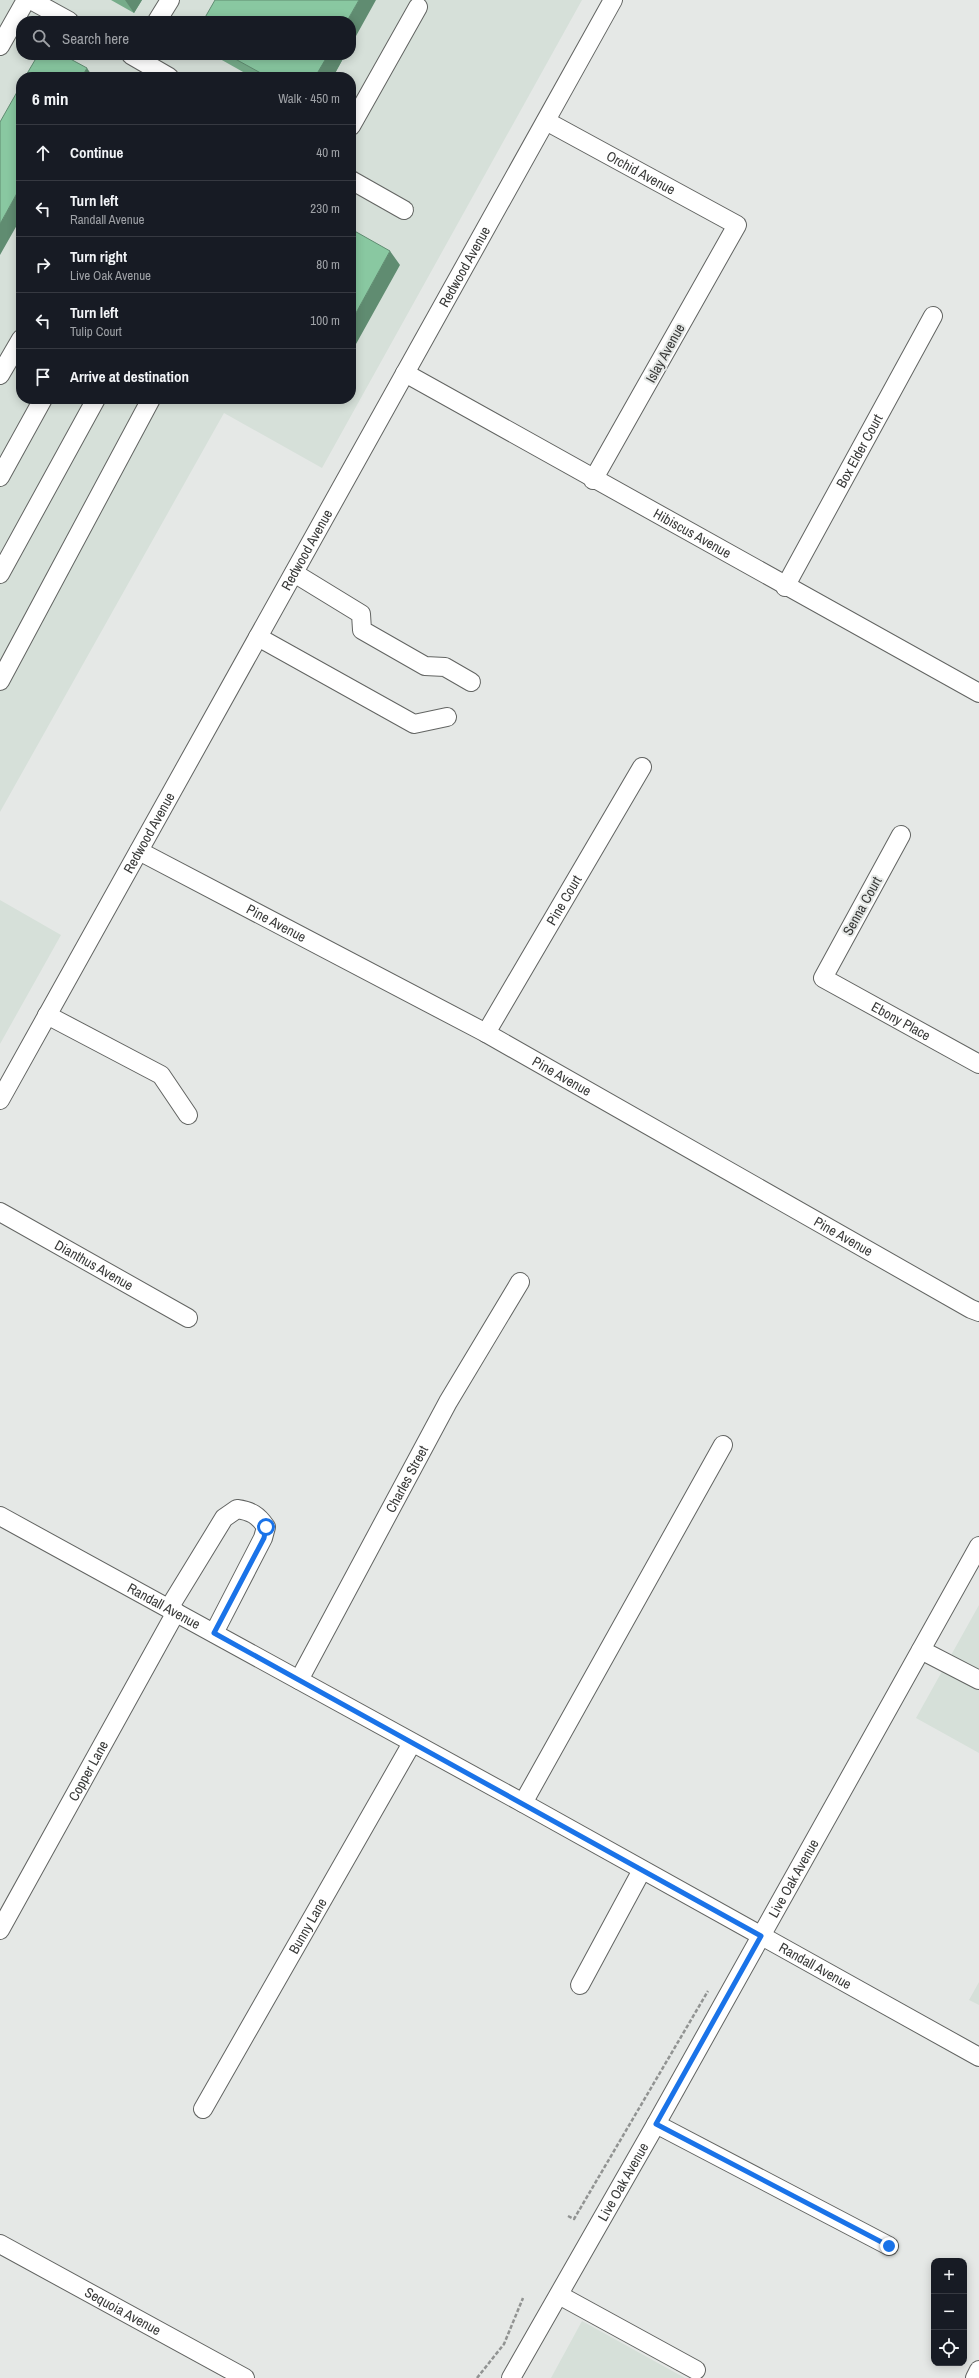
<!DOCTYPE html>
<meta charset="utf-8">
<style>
body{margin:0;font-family:"Archivo Narrow",sans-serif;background:#20242c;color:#f1f3f6}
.controls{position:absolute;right:12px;bottom:12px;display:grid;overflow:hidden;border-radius:8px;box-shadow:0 2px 10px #0003}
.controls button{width:36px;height:36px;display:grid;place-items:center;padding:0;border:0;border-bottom:1px solid #363941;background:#171b24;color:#f1f3f6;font:20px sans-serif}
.stop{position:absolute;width:12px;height:12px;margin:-9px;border:3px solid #1a73e8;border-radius:50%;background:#fff}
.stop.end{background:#1a73e8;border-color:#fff;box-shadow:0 1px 4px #0008}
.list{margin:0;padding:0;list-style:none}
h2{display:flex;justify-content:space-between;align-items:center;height:52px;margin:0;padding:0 16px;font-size:17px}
h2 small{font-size:13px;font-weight:400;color:#9ea1a6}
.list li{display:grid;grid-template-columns:26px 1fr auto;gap:12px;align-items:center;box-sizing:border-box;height:56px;padding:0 16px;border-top:1px solid #363941}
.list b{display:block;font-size:15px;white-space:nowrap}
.list p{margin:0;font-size:13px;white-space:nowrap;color:#9ea1a6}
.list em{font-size:13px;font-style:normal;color:#9ea1a6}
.icon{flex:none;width:22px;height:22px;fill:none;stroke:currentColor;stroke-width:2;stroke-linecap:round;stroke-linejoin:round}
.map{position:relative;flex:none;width:979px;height:2378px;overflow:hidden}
.search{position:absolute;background:#171b24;box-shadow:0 2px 10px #0003;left:16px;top:16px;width:340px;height:44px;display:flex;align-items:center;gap:10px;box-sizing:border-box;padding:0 14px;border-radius:16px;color:#9ea1a6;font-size:15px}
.panel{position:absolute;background:#171b24;box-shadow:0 2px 10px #0003;left:16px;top:72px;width:340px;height:332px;border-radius:16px}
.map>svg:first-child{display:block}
.built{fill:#d6e0d9;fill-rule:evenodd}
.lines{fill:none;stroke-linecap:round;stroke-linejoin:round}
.minor-casing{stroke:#626462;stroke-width:20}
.path{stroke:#919392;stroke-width:2.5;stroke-dasharray:4 2;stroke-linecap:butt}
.minor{stroke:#fff;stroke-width:18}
.wall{fill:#76ac8a}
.shaded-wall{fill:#608c71}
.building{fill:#89c8a1;stroke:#608c71}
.route{stroke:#1a73e8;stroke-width:5}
.labels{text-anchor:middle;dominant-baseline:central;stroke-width:4;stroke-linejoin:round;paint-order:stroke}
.street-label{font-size:14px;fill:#3a3b3a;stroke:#e5e8e6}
</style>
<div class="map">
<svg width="979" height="2378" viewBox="0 0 979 2378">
<rect width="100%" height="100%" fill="#e5e8e6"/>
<path class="built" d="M 0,0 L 582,0 L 322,468 L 224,413 L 0,812 ZM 21,21 L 351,21 L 351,55 L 21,55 ZM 21,77 L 351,77 L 351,399 L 21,399 Z
M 0,900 L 61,935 L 0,1044 Z
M 979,1605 L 979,1753 L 916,1718 Z
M 979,1982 L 979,2005 L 969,2000 Z
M 582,2321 L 685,2378 L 551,2378 Z"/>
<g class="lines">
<g class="minor-casing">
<g id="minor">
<path d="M 31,0 L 69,21"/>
<path d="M 157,21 L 170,0"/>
<path d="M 0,46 L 26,0"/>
<path d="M 131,55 L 169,77"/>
<path id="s1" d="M 546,121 L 737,225 L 593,480"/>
<path d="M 351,126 L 418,7"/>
<path d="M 351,180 L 404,210"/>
<path id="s2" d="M 405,373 L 979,693"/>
<path d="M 0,375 L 21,339"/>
<path d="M 0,477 L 43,399"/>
<path d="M 294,573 L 361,614 L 362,630 L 425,666 L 445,667 L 471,682"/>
<path d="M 0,574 L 96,399"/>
<path id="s3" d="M 785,587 L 933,316"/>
<path d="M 258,637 L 414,724 L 447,717"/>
<path d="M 0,681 L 151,399"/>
<path id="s4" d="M 901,835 L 823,978 L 979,1064"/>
<path id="s5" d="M 139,851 L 486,1033 L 971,1309 L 979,1312"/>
<path d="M 47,1015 L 161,1075 L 188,1115"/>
<path id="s6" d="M 486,1033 L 642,767"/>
<path id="s7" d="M 0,1100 L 613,0"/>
<path id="s8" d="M 0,1212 L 188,1318"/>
<path id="s9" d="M 0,1516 L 523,1803 L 979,2057"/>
<path d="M 169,1608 L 224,1518 L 237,1509 C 251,1511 258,1515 266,1527 L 263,1538 L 214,1633"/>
<path d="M 921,1650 L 979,1680"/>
<path id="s10" d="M 299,1680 L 448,1402 L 520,1282"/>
<path d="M 523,1803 L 723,1445"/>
<path id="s11" d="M 0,1930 L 176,1612"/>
<path d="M 580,1985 L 642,1870"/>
<path id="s12" d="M 203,2109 L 412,1743"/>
<path d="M 656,2124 L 889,2246"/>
<path id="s13" d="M 0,2244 L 245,2378"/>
<path d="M 559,2295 L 696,2370"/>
<path id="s14" d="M 511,2378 L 656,2124 L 979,1546"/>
<path d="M 975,2378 L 979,2370"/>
</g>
</g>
<path class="path" d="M 568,2216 L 574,2219 L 708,1991
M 477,2378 L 504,2344 L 523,2298"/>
<use href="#minor" class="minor"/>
</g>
<path class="wall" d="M 111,0 L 142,0 L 134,13 Z
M 213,55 L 345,55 L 333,77 L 252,77 Z"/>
<path class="shaded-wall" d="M 125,0 L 142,0 L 134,13 Z
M 359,0 L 376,0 L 351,45 L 351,21 L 347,21 Z
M 328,55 L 345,55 L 333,77 L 315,77 Z
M 87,68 L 93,77 L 82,77 Z
M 21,186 L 21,218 L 0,255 L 0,224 Z
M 390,251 L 400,265 L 351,353 L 351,322 Z"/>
<path class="building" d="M 215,0 L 359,0 L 347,21 L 203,21 Z
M 38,55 L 63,55 L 87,68 L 82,77 L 25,77 Z
M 228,55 L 328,55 L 315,77 L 268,77 Z
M 21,85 L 21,186 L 0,224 L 0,122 Z
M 351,229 L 390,251 L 351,322 Z"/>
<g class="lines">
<path class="route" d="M 266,1527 L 264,1538 L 214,1633 L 761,1936 L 656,2124 L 889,2246"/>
</g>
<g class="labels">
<g class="street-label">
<text stroke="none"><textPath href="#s1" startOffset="108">Orchid Avenue</textPath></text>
<text stroke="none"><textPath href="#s7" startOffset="954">Redwood Avenue</textPath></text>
<text transform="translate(665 353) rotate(-61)">Islay Avenue</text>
<text stroke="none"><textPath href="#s3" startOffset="155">Box Elder Court</textPath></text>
<text stroke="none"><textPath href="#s2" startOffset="329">Hibiscus Avenue</textPath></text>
<text stroke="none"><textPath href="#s7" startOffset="630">Redwood Avenue</textPath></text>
<text stroke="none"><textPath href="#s7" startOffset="306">Redwood Avenue</textPath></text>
<text stroke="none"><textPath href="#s6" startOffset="154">Pine Court</textPath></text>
<text transform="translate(862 906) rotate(-61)">Senna Court</text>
<text stroke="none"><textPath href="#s5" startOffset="155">Pine Avenue</textPath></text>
<text stroke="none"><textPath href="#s4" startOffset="252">Ebony Place</textPath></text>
<text stroke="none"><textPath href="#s5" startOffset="479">Pine Avenue</textPath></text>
<text stroke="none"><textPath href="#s5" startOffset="803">Pine Avenue</textPath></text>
<text stroke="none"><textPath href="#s8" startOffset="108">Dianthus Avenue</textPath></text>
<text stroke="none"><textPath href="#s10" startOffset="228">Charles Street</textPath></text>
<text stroke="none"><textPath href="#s9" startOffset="187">Randall Avenue</textPath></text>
<text stroke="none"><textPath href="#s11" startOffset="182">Copper Lane</textPath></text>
<text stroke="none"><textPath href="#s14" startOffset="574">Live Oak Avenue</textPath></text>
<text stroke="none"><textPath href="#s12" startOffset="211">Bunny Lane</textPath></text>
<text stroke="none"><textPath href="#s9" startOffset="931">Randall Avenue</textPath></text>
<text stroke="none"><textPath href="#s14" startOffset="226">Live Oak Avenue</textPath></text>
<text stroke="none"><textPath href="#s13" startOffset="140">Sequoia Avenue</textPath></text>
</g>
</g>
</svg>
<div class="controls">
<button>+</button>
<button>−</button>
<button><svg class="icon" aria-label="locate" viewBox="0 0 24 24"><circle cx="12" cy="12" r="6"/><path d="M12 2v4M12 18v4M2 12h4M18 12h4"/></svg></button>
</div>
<div class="stop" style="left:266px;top:1527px"></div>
<div class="stop end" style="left:889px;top:2246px"></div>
<div class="search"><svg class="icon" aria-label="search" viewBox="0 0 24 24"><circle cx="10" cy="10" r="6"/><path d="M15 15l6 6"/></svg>Search here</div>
<section class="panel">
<h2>6 min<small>Walk · 450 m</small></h2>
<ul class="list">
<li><svg class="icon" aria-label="ahead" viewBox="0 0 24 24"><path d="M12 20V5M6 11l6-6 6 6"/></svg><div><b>Continue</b></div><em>40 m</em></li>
<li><svg class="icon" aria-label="left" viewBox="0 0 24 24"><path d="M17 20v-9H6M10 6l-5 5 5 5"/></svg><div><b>Turn left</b><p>Randall Avenue</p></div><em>230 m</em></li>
<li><svg class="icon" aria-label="right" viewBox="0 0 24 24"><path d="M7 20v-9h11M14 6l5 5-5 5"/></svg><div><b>Turn right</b><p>Live Oak Avenue</p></div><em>80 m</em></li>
<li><svg class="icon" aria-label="left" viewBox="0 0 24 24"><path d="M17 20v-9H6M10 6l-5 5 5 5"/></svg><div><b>Turn left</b><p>Tulip Court</p></div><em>100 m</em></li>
<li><svg class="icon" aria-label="arrive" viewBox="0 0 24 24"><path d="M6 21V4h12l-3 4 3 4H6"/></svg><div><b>Arrive at destination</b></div></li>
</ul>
</section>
</div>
